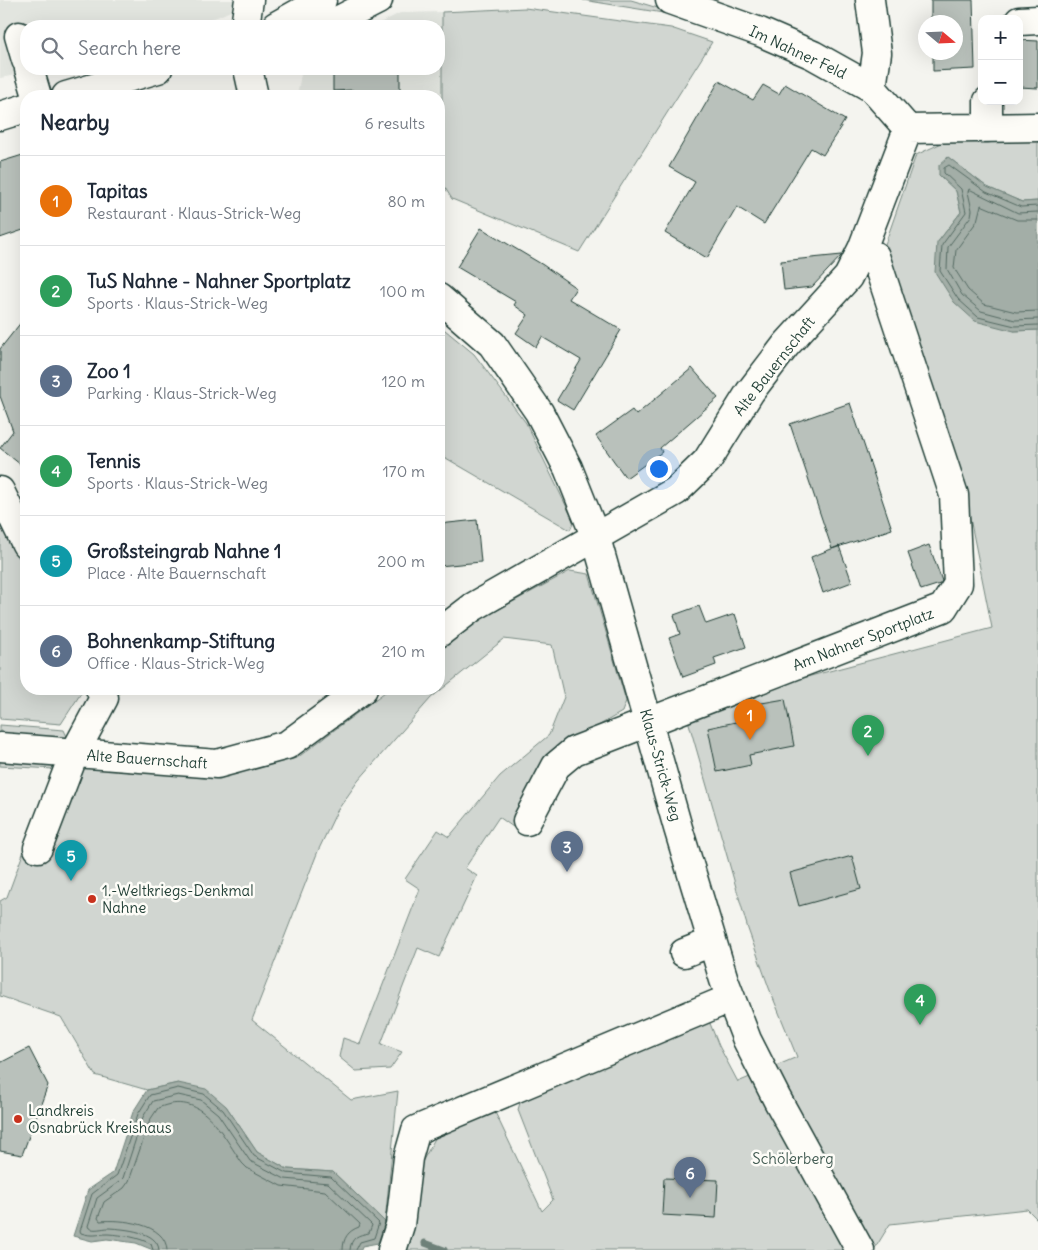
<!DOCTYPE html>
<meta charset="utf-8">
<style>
body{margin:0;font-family:Delius,sans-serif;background:#f6f6f7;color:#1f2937}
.controls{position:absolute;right:15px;top:15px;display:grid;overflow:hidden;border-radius:10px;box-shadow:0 5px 20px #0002}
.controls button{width:45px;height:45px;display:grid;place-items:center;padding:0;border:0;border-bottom:1px solid #e0e1e3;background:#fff;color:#1f2937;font:25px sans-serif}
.compass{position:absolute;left:918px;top:15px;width:45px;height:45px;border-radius:50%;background:#fff;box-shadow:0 5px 20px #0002;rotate:109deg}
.you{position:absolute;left:658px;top:468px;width:18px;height:18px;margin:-12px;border:4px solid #fff;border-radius:50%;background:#1a73e8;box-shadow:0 0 0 8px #1a73e833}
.badge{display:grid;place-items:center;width:32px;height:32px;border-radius:50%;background:#c8321e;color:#fff;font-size:16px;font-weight:700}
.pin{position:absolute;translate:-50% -41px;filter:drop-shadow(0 1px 2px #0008)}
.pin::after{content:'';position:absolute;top:26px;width:18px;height:15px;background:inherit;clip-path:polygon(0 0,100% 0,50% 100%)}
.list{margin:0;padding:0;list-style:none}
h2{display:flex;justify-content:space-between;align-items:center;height:65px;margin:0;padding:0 20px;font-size:21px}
h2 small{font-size:16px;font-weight:400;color:#747a83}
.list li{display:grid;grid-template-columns:32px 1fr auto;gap:15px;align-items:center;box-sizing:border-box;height:90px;padding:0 20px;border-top:1px solid #e0e1e3}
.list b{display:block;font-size:19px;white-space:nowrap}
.list p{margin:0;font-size:16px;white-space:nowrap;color:#747a83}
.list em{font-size:16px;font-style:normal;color:#747a83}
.icon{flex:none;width:28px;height:28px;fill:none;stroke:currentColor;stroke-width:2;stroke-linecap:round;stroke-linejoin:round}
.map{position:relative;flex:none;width:1038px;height:1250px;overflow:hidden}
.search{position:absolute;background:#fff;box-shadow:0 5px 20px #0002;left:20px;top:20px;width:425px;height:55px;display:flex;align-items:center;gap:12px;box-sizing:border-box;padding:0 18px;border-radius:20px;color:#747a83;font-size:19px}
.panel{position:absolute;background:#fff;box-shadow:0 5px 20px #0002;left:20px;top:90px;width:425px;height:605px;border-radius:20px}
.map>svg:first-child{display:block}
.built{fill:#e2e5df}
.green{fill:#d1d6d1;stroke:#788a82}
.water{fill:#a3aea7;stroke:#6e8179}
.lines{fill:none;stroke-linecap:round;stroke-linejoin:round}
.shore{stroke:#546a62;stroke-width:1}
.stream{stroke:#6e8179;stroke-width:7}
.building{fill:#b9c1bb;stroke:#1f3d34}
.minor-casing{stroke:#1f3d34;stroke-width:31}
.minor{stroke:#fdfcf7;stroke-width:28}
.poi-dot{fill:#c8321e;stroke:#fdfcf7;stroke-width:2}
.labels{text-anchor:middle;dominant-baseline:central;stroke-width:5;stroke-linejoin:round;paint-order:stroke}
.street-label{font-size:15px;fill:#1f3d34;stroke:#fdfcf7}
.poi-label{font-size:15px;fill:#1f3d34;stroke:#fdfcf7;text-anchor:start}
.park-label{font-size:15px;fill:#435c53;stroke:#fdfcf7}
</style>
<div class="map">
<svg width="1038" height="1250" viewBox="0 0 1038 1250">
<rect width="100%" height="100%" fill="#f4f4ef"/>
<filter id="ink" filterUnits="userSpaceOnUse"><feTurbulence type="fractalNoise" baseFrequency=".02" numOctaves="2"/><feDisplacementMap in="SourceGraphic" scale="10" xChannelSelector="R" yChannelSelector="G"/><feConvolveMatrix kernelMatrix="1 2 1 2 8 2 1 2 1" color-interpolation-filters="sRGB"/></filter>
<g filter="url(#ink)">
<path class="built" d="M 0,0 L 256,0 L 217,17 L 187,26 L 26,26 L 26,69 L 46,69 L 0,78 Z
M 442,12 L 442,183 L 439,182 L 439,96 L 297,96 L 302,69 L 439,69 L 439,26 L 374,26 L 400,13 Z"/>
<path class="green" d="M 583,0 L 631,0 L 688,17 Z
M 525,8 L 671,28 L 712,42 L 579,252 L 452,199 L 442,183 L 442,12 Z
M 1038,141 L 1038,201 L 1022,202 L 987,187 L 948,157 L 939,175 L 956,191 L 961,212 L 937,243 L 1014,331 L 1038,330 L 1038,1220 L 1027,1209 L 890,1224 L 874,1250 L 407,1250 L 422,1162 L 438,1133 L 493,1108 L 542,1211 L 553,1200 L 518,1110 L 522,1095 L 707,1016 L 719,1046 L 738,1082 L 797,1057 L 769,988 L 748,929 L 688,720 L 784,683 L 992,628 L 969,513 L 882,253 L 916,155 L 944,142 Z
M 439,325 L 474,354 L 526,423 L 574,522 L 570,530 L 439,454 Z
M 0,517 L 26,571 L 26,689 L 83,690 L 61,724 L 0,719 Z
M 570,571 L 589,574 L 626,701 L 622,712 L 555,751 L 513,827 L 499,817 L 465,868 L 477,876 L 439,957 L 418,948 L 381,1044 L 402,1052 L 390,1069 L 356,1071 L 339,1057 L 343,1038 L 360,1044 L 420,889 L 405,879 L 438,830 L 449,837 L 500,776 L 549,735 L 564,697 L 552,645 L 504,639 L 431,698 L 358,781 L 337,811 L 318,851 L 252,1020 L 351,1100 L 398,1091 L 385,1222 L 333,1172 L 287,1169 L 257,1152 L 226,1106 L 178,1083 L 147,1090 L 95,1075 L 61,1017 L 0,996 L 0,901 L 7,897 L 54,769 L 0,766 L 0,725 L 64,730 L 81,767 L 219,775 L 297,758 L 389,689 L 439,689 L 439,651 L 477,621 Z"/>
<path class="water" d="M 948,157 L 987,187 L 1022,202 L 1038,201 L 1038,330 L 1014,331 L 975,321 L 954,302 L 935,272 L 937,243 L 961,212 L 956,191 L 939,175 L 939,165 Z
M 178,1083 L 206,1089 L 226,1106 L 257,1152 L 287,1169 L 333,1172 L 385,1222 L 378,1243 L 362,1246 L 361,1250 L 153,1250 L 136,1243 L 107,1239 L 92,1241 L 73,1236 L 88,1190 L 113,1173 L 133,1112 L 147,1090 Z"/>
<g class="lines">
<path class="shore" d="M 1038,206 L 1021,207 L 986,192 L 949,165 L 944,168 L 944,173 L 961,189 L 966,212 L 942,245 L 940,271 L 958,299 L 978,317 L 1015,326 L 1038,325
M 1038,212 L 1018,213 L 969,189 L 968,192 L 972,210 L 971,216 L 948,247 L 947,269 L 962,295 L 981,311 L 1015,320 L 1038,319
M 1038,220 L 1017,220 L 981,205 L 977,221 L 956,250 L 954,268 L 968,290 L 984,304 L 1016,312 L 1038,311
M 153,1250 L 151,1244 C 138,1237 123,1235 108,1234 C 97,1234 93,1237 81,1233 L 80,1231 L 92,1194 L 117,1175 L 138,1114 L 150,1095 L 178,1088 L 204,1094 L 223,1110 L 254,1156 L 286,1173 L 331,1177 L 379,1223 L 374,1238 L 360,1242 L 356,1250
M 159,1250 C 158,1231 124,1229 109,1228 C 102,1228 95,1231 89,1228 L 88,1226 L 97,1198 L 119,1182 L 123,1178 L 143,1117 L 153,1101 L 178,1095 L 201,1100 L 218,1114 L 250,1161 L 285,1179 L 328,1183 L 372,1225 L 369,1233 C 358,1235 351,1237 350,1250
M 167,1250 C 166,1223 121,1219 100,1221 L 98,1218 L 104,1202 L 124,1188 L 129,1181 L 150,1120 L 158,1108 C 202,1089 221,1133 242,1163 L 247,1168 L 281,1186 L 325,1191 L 360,1224 L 359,1227 C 348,1231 343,1238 343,1250"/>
<path class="stream" d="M 425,1243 L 444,1250"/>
</g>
<path class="building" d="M 931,0 L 973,0 L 975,69 L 933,71 L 933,52 L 956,52 L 956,22 L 931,22 Z
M 1019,40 L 1038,41 L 1038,88 L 1019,87 Z
M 333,69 L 400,69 L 400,96 L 353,96 L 353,90 L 333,91 Z
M 719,81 L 753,100 L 763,85 L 779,94 L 785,84 L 845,120 L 823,155 L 811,148 L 764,224 L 737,207 L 707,258 L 665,233 L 695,182 L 669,167 Z
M 26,154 L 26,229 L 0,238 L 0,162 Z
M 481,228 L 543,265 L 576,288 L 569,299 L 621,330 L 573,410 L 557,400 L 581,360 L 542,337 L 536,347 L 516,333 L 528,315 L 514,305 L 516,302 L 457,267 Z
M 842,255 L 812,287 L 784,290 L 781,261 Z
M 26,316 L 26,469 L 0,448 L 13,431 L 0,396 L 0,349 Z
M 692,368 L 718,398 L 660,448 L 662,452 L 626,478 L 596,436 L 632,410 L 636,415 Z
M 850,403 L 892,529 L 832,549 L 790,424 Z
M 477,520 L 481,562 L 439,566 L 439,524 Z
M 929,545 L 942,581 L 940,584 L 921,590 L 908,553 Z
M 839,546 L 852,582 L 823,593 L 811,557 Z
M 699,606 L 706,624 L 735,614 L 746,647 L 714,658 L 716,665 L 683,677 L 669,638 L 680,634 L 674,615 Z
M 785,699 L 794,746 L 749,755 L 751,765 L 717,772 L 708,728 L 759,717 L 756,704 Z
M 852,856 L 861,889 L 799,906 L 790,873 Z
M 29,1048 L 48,1085 L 22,1155 L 0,1151 L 0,1063 Z
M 664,1178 L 718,1180 L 716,1218 L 662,1215 Z"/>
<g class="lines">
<g class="minor-casing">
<path id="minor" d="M 670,0 L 760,32 L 813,55 L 872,88 L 908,129
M 870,0 L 877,53 L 872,88
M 1019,21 L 1038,20
M 245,26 L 249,0
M 276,26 L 322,0
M 321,26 L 331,24 L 378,0
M 19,36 L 26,60
M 29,69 L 37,96
M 248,69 L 254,96
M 66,96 L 158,69
M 988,101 L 988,128
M 0,116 L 26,108
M 908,129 L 1038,127
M 439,298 L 492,344 L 539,412 L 568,468 L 596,538 L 678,828 L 724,980 L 747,1040 L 777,1099 L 860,1250
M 0,491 L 26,544
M 439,633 L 473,607 L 676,491 L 707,461 L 750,392 L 786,345 L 848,277 L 862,249 L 908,129
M 0,747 L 217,764 L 287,745 L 363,689
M 527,821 L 556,766 L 574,751 L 943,608 L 958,584 L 954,495 L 875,256 L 862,249
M 38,848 L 74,754 L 104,698 L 100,689
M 684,953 L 712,942
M 392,1250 L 400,1225 L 408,1158 L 416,1130 L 731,998"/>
</g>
<use href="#minor" class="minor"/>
</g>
</g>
<g class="poi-dot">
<circle cx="92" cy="899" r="5"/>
<circle cx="18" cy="1119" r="5"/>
</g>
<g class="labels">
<g class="street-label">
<text transform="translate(798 52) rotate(25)">Im Nahner Feld</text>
<text transform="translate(774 366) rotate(-52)">Alte Bauernschaft</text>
<text transform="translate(863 639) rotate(-21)">Am Nahner Sportplatz</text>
<text transform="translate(147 759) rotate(4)">Alte Bauernschaft</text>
<text transform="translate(661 765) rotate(74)">Klaus-Strick-Weg</text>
</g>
<g class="poi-label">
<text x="102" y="890">1.-Weltkriegs-Denkmal<tspan x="102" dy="17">Nahne</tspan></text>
<text x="28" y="1110">Landkreis<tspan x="28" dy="17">Osnabrück Kreishaus</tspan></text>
</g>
<g class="park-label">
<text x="793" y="1158">Schölerberg</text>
</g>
</g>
</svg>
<div class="controls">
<button>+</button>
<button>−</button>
</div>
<svg class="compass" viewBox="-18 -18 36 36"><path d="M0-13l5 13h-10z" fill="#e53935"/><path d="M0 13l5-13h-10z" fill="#747a83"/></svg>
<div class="you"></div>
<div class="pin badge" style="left:750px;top:740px;background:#e8710a">1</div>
<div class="pin badge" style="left:868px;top:756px;background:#2e9e5b">2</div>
<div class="pin badge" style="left:567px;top:872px;background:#5c6f8a">3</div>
<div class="pin badge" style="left:920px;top:1025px;background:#2e9e5b">4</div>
<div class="pin badge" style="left:71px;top:881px;background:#0f9aa8">5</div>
<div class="pin badge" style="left:690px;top:1198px;background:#5c6f8a">6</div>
<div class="search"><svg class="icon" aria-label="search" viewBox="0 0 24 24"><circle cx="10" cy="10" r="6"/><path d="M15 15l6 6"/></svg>Search here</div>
<section class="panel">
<h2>Nearby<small>6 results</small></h2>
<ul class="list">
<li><span class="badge" style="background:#e8710a">1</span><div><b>Tapitas</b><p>Restaurant · Klaus-Strick-Weg</p></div><em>80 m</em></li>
<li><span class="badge" style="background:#2e9e5b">2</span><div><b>TuS Nahne - Nahner Sportplatz</b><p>Sports · Klaus-Strick-Weg</p></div><em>100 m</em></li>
<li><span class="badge" style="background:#5c6f8a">3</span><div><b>Zoo 1</b><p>Parking · Klaus-Strick-Weg</p></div><em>120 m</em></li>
<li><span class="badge" style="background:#2e9e5b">4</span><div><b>Tennis</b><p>Sports · Klaus-Strick-Weg</p></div><em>170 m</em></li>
<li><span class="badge" style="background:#0f9aa8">5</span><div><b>Großsteingrab Nahne 1</b><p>Place · Alte Bauernschaft</p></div><em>200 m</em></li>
<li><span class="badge" style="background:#5c6f8a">6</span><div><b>Bohnenkamp-Stiftung</b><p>Office · Klaus-Strick-Weg</p></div><em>210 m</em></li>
</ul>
</section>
</div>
